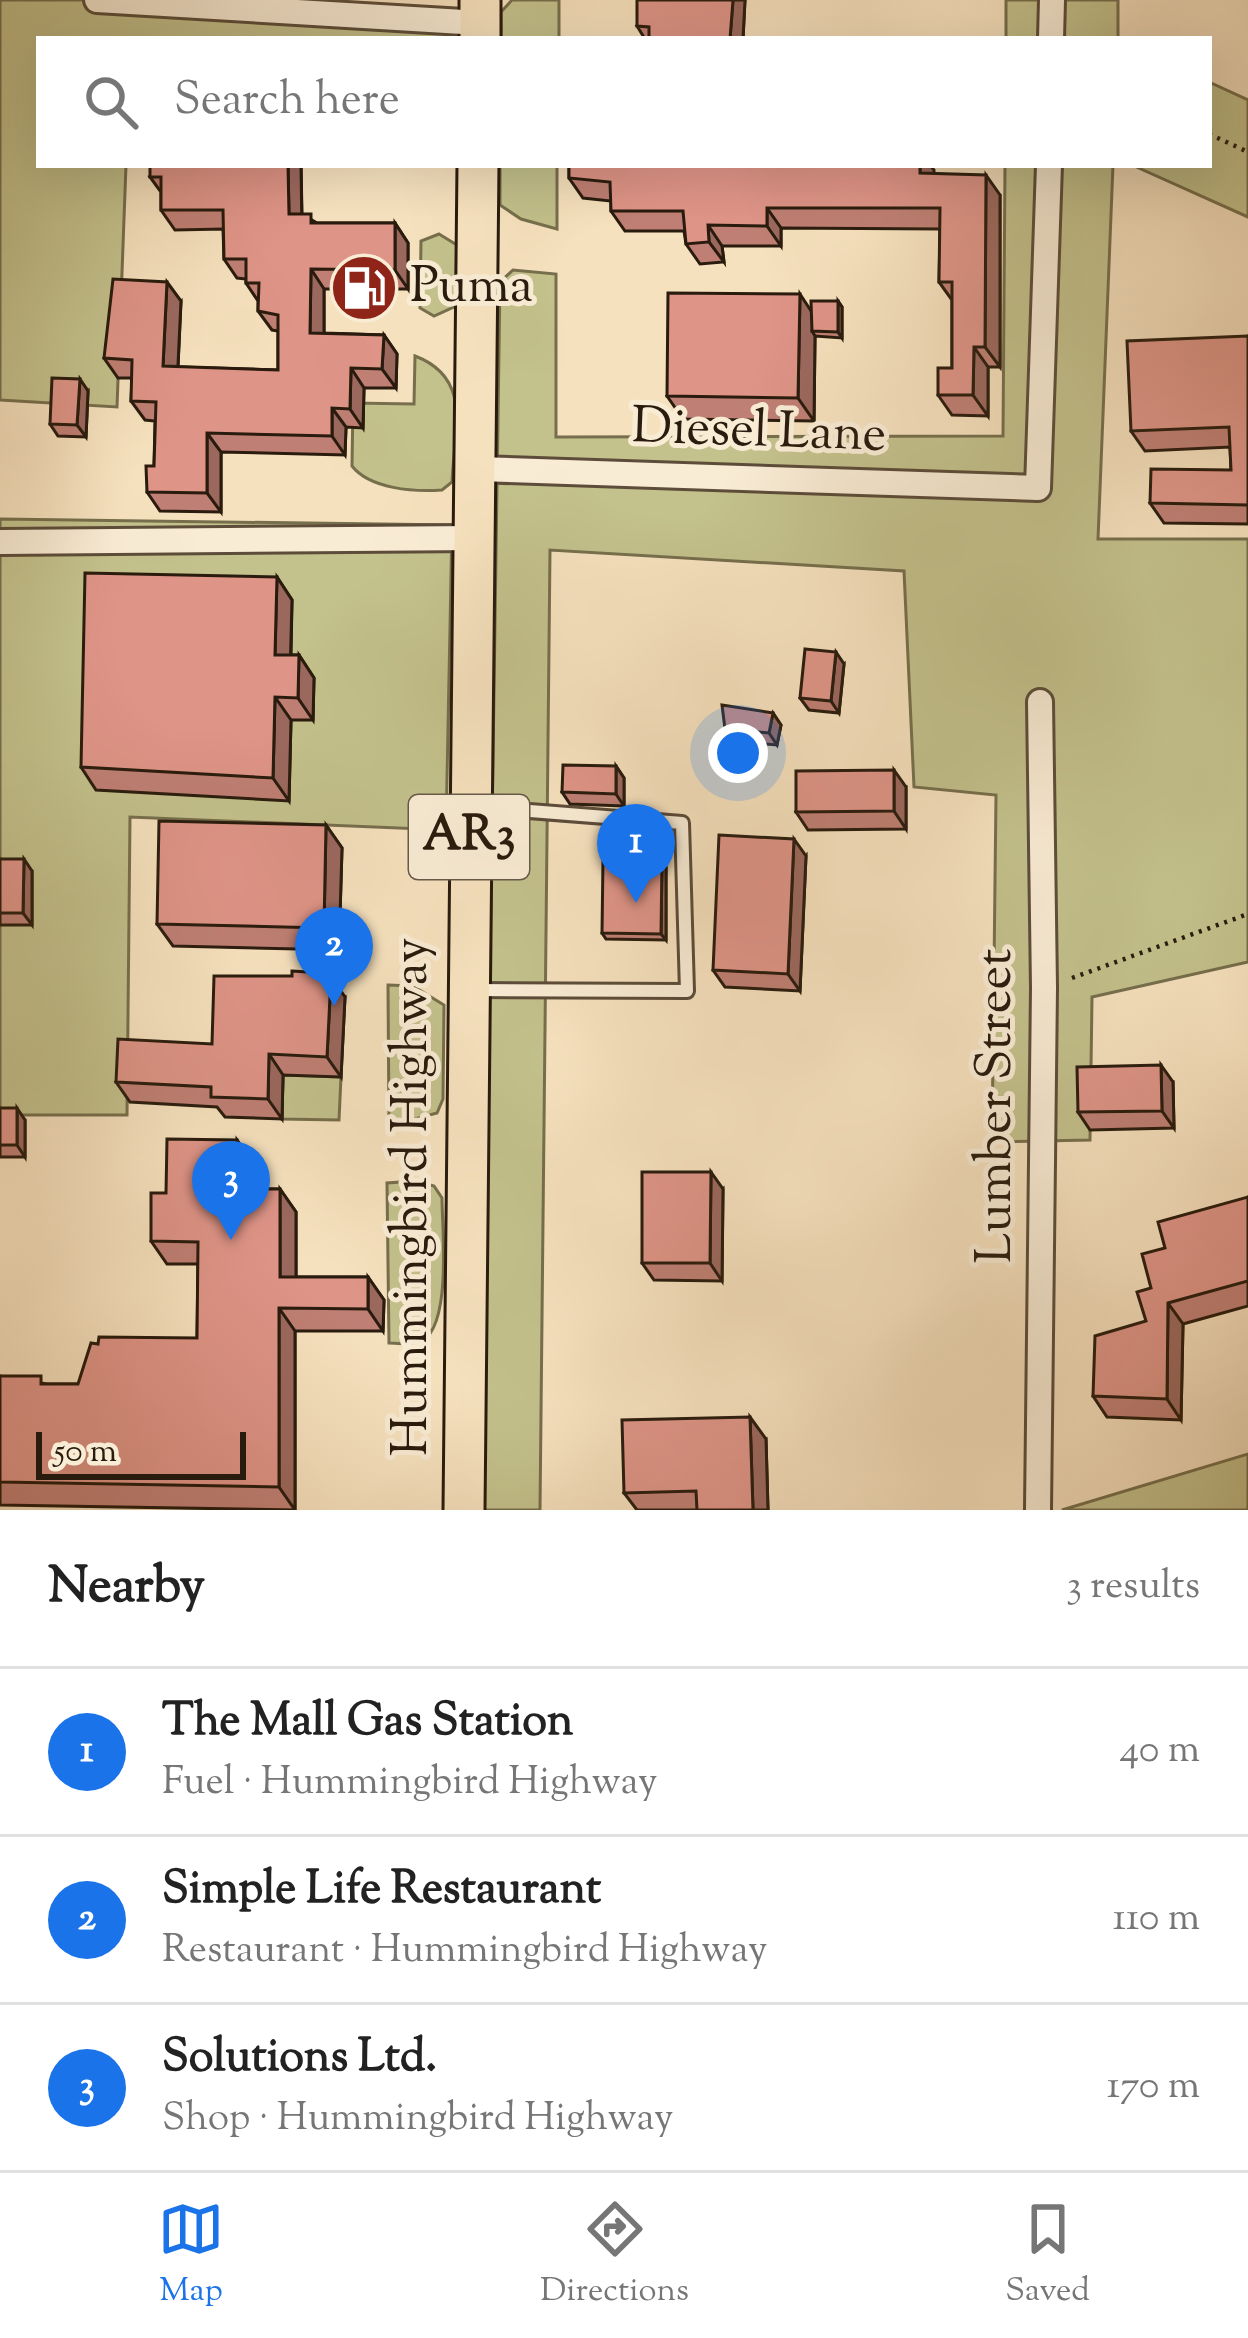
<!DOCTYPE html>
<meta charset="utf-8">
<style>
body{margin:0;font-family:"Sorts Mill Goudy",serif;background:#f6f6f6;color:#222}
.scale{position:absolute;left:36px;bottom:30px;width:210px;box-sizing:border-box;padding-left:12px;border:6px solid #291b0d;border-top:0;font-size:33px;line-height:42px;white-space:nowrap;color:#291b0d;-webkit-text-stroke:9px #f9ecd5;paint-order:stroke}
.you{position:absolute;left:738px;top:753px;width:42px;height:42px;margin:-30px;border:9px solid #fff;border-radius:50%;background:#1a73e8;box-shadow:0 0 0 18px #1a73e833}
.badge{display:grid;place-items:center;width:78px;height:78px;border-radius:50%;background:#1a73e8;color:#fff;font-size:39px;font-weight:700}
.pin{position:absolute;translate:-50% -99px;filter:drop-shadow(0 3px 6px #0008)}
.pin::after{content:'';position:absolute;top:63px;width:42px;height:36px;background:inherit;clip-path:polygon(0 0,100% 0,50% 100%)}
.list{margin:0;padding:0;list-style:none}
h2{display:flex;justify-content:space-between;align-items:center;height:156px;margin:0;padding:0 48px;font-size:51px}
h2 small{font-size:39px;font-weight:400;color:#767676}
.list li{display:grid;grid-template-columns:78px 1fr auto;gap:36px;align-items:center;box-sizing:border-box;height:168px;padding:0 48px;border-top:3px solid #e0e0e0}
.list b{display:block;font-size:45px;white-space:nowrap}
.list p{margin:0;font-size:39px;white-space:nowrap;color:#767676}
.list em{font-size:39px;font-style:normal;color:#767676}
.icon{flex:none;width:66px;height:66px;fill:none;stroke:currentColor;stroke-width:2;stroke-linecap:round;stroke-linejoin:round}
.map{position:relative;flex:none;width:1248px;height:1510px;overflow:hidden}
.search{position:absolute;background:#fff;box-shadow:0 12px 48px #0002;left:36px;right:36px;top:36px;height:132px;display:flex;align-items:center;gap:30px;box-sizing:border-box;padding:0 42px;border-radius:0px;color:#767676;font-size:45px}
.sheet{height:660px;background:#fff}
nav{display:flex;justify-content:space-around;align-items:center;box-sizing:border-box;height:168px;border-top:3px solid #e0e0e0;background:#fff;font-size:33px;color:#767676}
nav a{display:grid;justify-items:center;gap:6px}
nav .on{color:#1a73e8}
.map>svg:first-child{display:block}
.green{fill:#c3c18c;stroke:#766e4c;stroke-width:3}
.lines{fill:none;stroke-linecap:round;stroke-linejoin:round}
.service-casing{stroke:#5c4c39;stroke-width:18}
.minor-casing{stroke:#5c4c39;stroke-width:30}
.primary-casing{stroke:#291b0d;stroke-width:45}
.path{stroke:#291b0d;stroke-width:4.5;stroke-dasharray:3 6;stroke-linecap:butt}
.service{stroke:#f9ecd5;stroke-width:12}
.minor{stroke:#f9ecd5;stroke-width:24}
.primary{stroke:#f6e1be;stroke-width:39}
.wall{fill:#bf7f74;stroke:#291b0d;stroke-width:3}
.shaded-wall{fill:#9b685e;stroke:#291b0d;stroke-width:3}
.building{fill:#de9487;stroke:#291b0d;stroke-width:3}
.labels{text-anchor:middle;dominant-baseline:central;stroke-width:10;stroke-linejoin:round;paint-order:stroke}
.shield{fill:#f9ecd5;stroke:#675a49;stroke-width:3}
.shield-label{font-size:48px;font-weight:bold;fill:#291b0d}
.poi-label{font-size:51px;fill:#291b0d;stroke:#f9ecd5;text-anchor:start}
.street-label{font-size:51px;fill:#291b0d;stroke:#f9ecd5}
</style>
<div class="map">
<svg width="1248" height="1510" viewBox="0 0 1248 1510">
<rect width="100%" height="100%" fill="#f6e1be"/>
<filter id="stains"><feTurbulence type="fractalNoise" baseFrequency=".00167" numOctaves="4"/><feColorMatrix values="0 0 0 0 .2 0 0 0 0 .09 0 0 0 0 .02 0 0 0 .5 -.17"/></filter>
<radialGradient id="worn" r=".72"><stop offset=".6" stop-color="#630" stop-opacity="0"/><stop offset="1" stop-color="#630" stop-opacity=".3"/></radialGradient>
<path class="green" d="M 0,0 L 97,0 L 456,22 L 457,39 L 39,39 L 39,165 L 126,165 L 117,407 L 0,400 Z
M 512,0 L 559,0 L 559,39 L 501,39 L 501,12 Z
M 1006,0 L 1118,0 L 1118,39 L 1006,39 Z
M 1209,82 L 1248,100 L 1248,217 L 1132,165 L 1209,165 Z
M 500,165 L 557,165 L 557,229 L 521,219 L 500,205 Z
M 1005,165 L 1113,165 L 1098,539 L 1248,539 L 1248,962 L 1092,997 L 1090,1140 L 992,1142 L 996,795 L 914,787 L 904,571 L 550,550 L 540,1510 L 482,1510 L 500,282 L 513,270 L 556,274 L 556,437 L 1003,436 Z
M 439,234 L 457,245 L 456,306 L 434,316 L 420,308 L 421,241 Z
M 415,356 C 473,378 454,430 452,482 L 442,490 C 414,492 370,489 352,466 L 353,403 L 414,404 Z
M 0,519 L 452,525 L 446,830 L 130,817 L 127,1115 L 0,1115 Z
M 388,985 L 413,986 L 444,1005 L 443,1099 L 437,1113 L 389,1126 Z
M 283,1075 L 341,1077 L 339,1120 L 282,1119 Z
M 416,1181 L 434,1186 L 442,1198 C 442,1229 453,1332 418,1343 C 411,1345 397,1343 389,1343 L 387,1183 Z
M 1248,1454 L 1248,1510 L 1062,1510 Z"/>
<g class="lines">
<g class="service-casing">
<path id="service" d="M 474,990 L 687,991 L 682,823 L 478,807"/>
</g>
<g class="minor-casing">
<path id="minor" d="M 97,0 L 480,23
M 1051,39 L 1052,0
M 477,469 L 1038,488 L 1049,165
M 0,542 L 476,538
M 1038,1510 L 1044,988 L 1040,702"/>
</g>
<g class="primary-casing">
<path id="primary" d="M 480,39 L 480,0
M 464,1510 L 478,165"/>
</g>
<path class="path" d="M 1209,134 L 1248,152
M 1072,978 L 1248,914"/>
<use href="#service" class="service"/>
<use href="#minor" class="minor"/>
<use href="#primary" class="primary"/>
</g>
<path class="wall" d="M 745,0 L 743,39 L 645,39 L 637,26 Z
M 301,165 L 302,214 L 317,223 L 395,223 L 408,243 L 408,289 L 324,289 L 324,333 L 384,335 L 397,354 L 396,388 L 364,388 L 363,428 L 346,427 L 345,455 L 221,452 L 221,512 L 160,511 L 147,492 L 154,466 L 155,421 L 145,420 L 131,401 L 132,378 L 118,378 L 104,358 L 181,301 L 178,367 L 278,370 L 278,331 L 272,330 L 258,311 L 258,301 L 246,283 L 246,279 L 237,278 L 224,259 L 223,229 L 175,230 L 161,210 L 161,192 L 150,177 Z
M 569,165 L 930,165 L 934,174 L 1000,195 L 1000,367 L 988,367 L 988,416 L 952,415 L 938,395 L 952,368 L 952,300 L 939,282 L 940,229 L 781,228 L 781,246 L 722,246 L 724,262 L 700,264 L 686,244 L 684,231 L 625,231 L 611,211 L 611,201 L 583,198 L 569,178 Z
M 838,301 L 842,307 L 842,338 L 815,336 L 814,421 L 683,419 L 667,396 L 811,311 Z
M 1248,336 L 1248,524 L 1164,523 L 1150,503 L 1231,470 L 1230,447 L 1145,451 L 1131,431 Z
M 88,391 L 86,437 L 58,436 L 50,424 Z
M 277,577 L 292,600 L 291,655 L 299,655 L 314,678 L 313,720 L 291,720 L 289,801 L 96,790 L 81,767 Z
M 844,664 L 839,713 L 809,710 L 800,698 Z
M 773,713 L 781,725 L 777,745 L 733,741 L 725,729 Z
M 616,766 L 624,778 L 624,806 L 570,804 L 562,792 Z
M 906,787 L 906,829 L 808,830 L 796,812 Z
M 326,825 L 342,848 L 339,950 L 173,946 L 157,924 Z
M 806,856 L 800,991 L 725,987 L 713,970 Z
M 0,859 L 32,871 L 32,925 L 0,925 Z
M 662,861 L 666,867 L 666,940 L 606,939 L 602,933 Z
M 345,997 L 341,1077 L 283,1075 L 282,1119 L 225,1117 L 217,1107 L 130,1102 L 116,1082 L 212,1044 Z
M 1173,1082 L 1174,1128 L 1090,1130 L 1078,1112 Z
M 0,1108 L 25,1120 L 25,1157 L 0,1157 Z
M 237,1140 L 253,1163 L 253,1189 L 280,1189 L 296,1212 L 296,1277 L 368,1277 L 384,1300 L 383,1331 L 295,1331 L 295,1510 L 0,1505 L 0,1376 L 47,1384 L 78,1384 L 197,1338 L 198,1264 L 167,1264 L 151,1241 L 166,1193 Z
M 723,1189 L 722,1281 L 654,1280 L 642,1263 Z
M 1248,1197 L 1248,1306 L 1183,1324 L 1181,1420 L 1107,1417 L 1093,1396 L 1146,1321 L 1151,1288 L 1165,1248 Z
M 766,1439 L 768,1510 L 637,1510 L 624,1493 Z"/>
<path class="shaded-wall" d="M 733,0 L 745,0 L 743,39 L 730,39 Z
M 288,165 L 301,165 L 302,233 L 289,214 Z
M 920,165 L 930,165 L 934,170 L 934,194 L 920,173 Z
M 986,175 L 1000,195 L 1000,367 L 985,347 Z
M 767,208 L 781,228 L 781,246 L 767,226 Z
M 395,223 L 408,243 L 408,289 L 395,270 Z
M 708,225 L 722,246 L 724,262 L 709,242 Z
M 311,269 L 324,289 L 324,352 L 310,333 Z
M 167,282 L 181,301 L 177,386 L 163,366 Z
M 800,294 L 815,317 L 812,331 L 815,336 L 814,421 L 798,398 Z
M 838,301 L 842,307 L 842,338 L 838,332 Z
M 384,335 L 397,354 L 396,388 L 382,369 Z
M 974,347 L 988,367 L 988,416 L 973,395 Z
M 351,368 L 364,388 L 363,428 L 350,409 Z
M 80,379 L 88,391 L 86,437 L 77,425 Z
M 332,408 L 346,427 L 345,455 L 332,436 Z
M 207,433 L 221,452 L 221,512 L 207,493 Z
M 277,577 L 292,600 L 290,678 L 275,655 Z
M 836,652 L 844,664 L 839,713 L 831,701 Z
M 299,655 L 314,678 L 313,720 L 298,698 Z
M 275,697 L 291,720 L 289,801 L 273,778 Z
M 773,713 L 781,725 L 777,745 L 769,733 Z
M 616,766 L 624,778 L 624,806 L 616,794 Z
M 894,770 L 906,787 L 906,829 L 894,811 Z
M 326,825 L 342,848 L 339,950 L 324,928 Z
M 794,839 L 806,856 L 800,991 L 788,974 Z
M 24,859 L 32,871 L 32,925 L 23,913 Z
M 662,861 L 666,867 L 666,940 L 661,934 Z
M 331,977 L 345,997 L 341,1077 L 327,1057 Z
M 269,1054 L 283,1075 L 282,1119 L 268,1099 Z
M 1161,1065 L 1173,1082 L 1174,1128 L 1162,1111 Z
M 17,1108 L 25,1120 L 25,1157 L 17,1145 Z
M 237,1140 L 253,1163 L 253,1212 L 237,1189 Z
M 711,1172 L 723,1189 L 722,1281 L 710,1263 Z
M 280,1189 L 296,1212 L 296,1299 L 280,1277 Z
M 368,1277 L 384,1300 L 383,1331 L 368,1309 Z
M 1168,1303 L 1183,1324 L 1181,1420 L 1167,1399 Z
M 279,1308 L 295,1331 L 295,1510 L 279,1487 Z
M 750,1417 L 766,1439 L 768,1510 L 753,1510 Z"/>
<path class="building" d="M 637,0 L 733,0 L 730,39 L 649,39 L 649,27 L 637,26 Z
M 150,165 L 288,165 L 289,214 L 311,214 L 311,223 L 395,223 L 395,270 L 311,269 L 310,333 L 384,335 L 382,369 L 351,368 L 350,409 L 332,408 L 332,436 L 207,433 L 207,493 L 147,492 L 146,466 L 154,466 L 156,402 L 131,401 L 132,360 L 104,358 L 113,279 L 167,282 L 163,366 L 278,370 L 278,315 L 258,311 L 259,283 L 246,283 L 246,259 L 224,259 L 223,210 L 161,210 L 161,177 L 150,177 Z
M 569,165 L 920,165 L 920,173 L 986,175 L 985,347 L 974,347 L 973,395 L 938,395 L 938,368 L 952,368 L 952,282 L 939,282 L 940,208 L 767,208 L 767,226 L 708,225 L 709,242 L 686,244 L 683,211 L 611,211 L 610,182 L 569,178 Z
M 668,293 L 800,294 L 798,398 L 667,396 Z
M 811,301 L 838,301 L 838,332 L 812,331 Z
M 1248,336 L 1248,505 L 1150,503 L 1151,469 L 1231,470 L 1229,427 L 1131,431 L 1127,341 Z
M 52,378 L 80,379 L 77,425 L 50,424 Z
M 85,573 L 277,577 L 275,655 L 299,655 L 298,698 L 275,697 L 273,778 L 81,767 Z
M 805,649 L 836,652 L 831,701 L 800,698 Z
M 722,705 L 773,713 L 769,733 L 725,729 Z
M 563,765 L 616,766 L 616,794 L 562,792 Z
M 894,770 L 894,811 L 796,812 L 796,771 Z
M 159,821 L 326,825 L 324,928 L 157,924 Z
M 719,835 L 794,839 L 788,974 L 713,970 Z
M 0,859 L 24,859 L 23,913 L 0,913 Z
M 603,860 L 662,861 L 661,934 L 602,933 Z
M 292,971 L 323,973 L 331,977 L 327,1057 L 269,1054 L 268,1099 L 211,1097 L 211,1087 L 116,1082 L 118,1039 L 212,1044 L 214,976 L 292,976 Z
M 1161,1065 L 1162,1111 L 1078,1112 L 1077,1067 Z
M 0,1108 L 17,1108 L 17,1145 L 0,1145 Z
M 167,1139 L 237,1140 L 237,1189 L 280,1189 L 280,1277 L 368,1277 L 368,1309 L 279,1308 L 279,1487 L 0,1482 L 0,1376 L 41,1376 L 41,1384 L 78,1384 L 91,1343 L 98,1344 L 99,1337 L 197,1338 L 198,1242 L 151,1241 L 151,1193 L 166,1193 Z
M 642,1172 L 711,1172 L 710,1263 L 642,1263 Z
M 1248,1197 L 1248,1281 L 1168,1303 L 1167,1399 L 1093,1396 L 1095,1336 L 1146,1321 L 1137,1292 L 1151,1288 L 1142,1254 L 1165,1248 L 1158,1222 Z
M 750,1417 L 753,1510 L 697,1510 L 696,1491 L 624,1493 L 622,1420 Z"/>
<defs>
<g id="fuel-disc" transform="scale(3.45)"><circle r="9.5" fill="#8f2418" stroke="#f9ecd5"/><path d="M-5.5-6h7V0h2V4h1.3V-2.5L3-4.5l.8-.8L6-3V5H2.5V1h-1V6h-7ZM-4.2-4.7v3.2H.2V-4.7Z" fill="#fff"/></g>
</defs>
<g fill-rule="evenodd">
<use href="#fuel-disc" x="364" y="288"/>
</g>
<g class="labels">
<rect class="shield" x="409" y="795" width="120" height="84" rx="9"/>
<g class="shield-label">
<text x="469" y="837">AR3</text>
</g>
<g class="poi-label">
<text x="410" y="288">Puma</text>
</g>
<g class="street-label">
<text transform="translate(759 433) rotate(2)">Diesel Lane</text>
<text transform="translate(997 1106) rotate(-90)">Lumber Street</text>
<text transform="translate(413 1197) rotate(-90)">Hummingbird Highway</text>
</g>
</g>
<rect width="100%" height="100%" filter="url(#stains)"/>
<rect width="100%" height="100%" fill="url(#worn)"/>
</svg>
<div class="scale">50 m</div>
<div class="you"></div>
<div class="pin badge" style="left:636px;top:903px">1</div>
<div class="pin badge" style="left:334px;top:1006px">2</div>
<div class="pin badge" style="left:231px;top:1240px">3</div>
<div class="search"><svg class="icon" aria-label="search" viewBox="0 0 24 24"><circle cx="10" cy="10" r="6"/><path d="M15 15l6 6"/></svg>Search here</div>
</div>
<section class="sheet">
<h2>Nearby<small>3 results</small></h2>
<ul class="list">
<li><span class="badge">1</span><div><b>The Mall Gas Station</b><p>Fuel · Hummingbird Highway</p></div><em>40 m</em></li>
<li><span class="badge">2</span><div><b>Simple Life Restaurant</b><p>Restaurant · Hummingbird Highway</p></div><em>110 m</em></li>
<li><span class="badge">3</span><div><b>Solutions Ltd.</b><p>Shop · Hummingbird Highway</p></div><em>170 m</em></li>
</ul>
</section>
<nav>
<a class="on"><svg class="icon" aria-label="map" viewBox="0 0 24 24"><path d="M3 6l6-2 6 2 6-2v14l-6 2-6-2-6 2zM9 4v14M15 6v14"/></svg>Map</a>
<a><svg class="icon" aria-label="directions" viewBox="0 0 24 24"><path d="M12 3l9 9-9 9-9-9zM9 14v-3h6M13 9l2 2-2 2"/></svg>Directions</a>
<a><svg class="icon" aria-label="saved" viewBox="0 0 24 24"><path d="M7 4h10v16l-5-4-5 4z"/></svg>Saved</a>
</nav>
